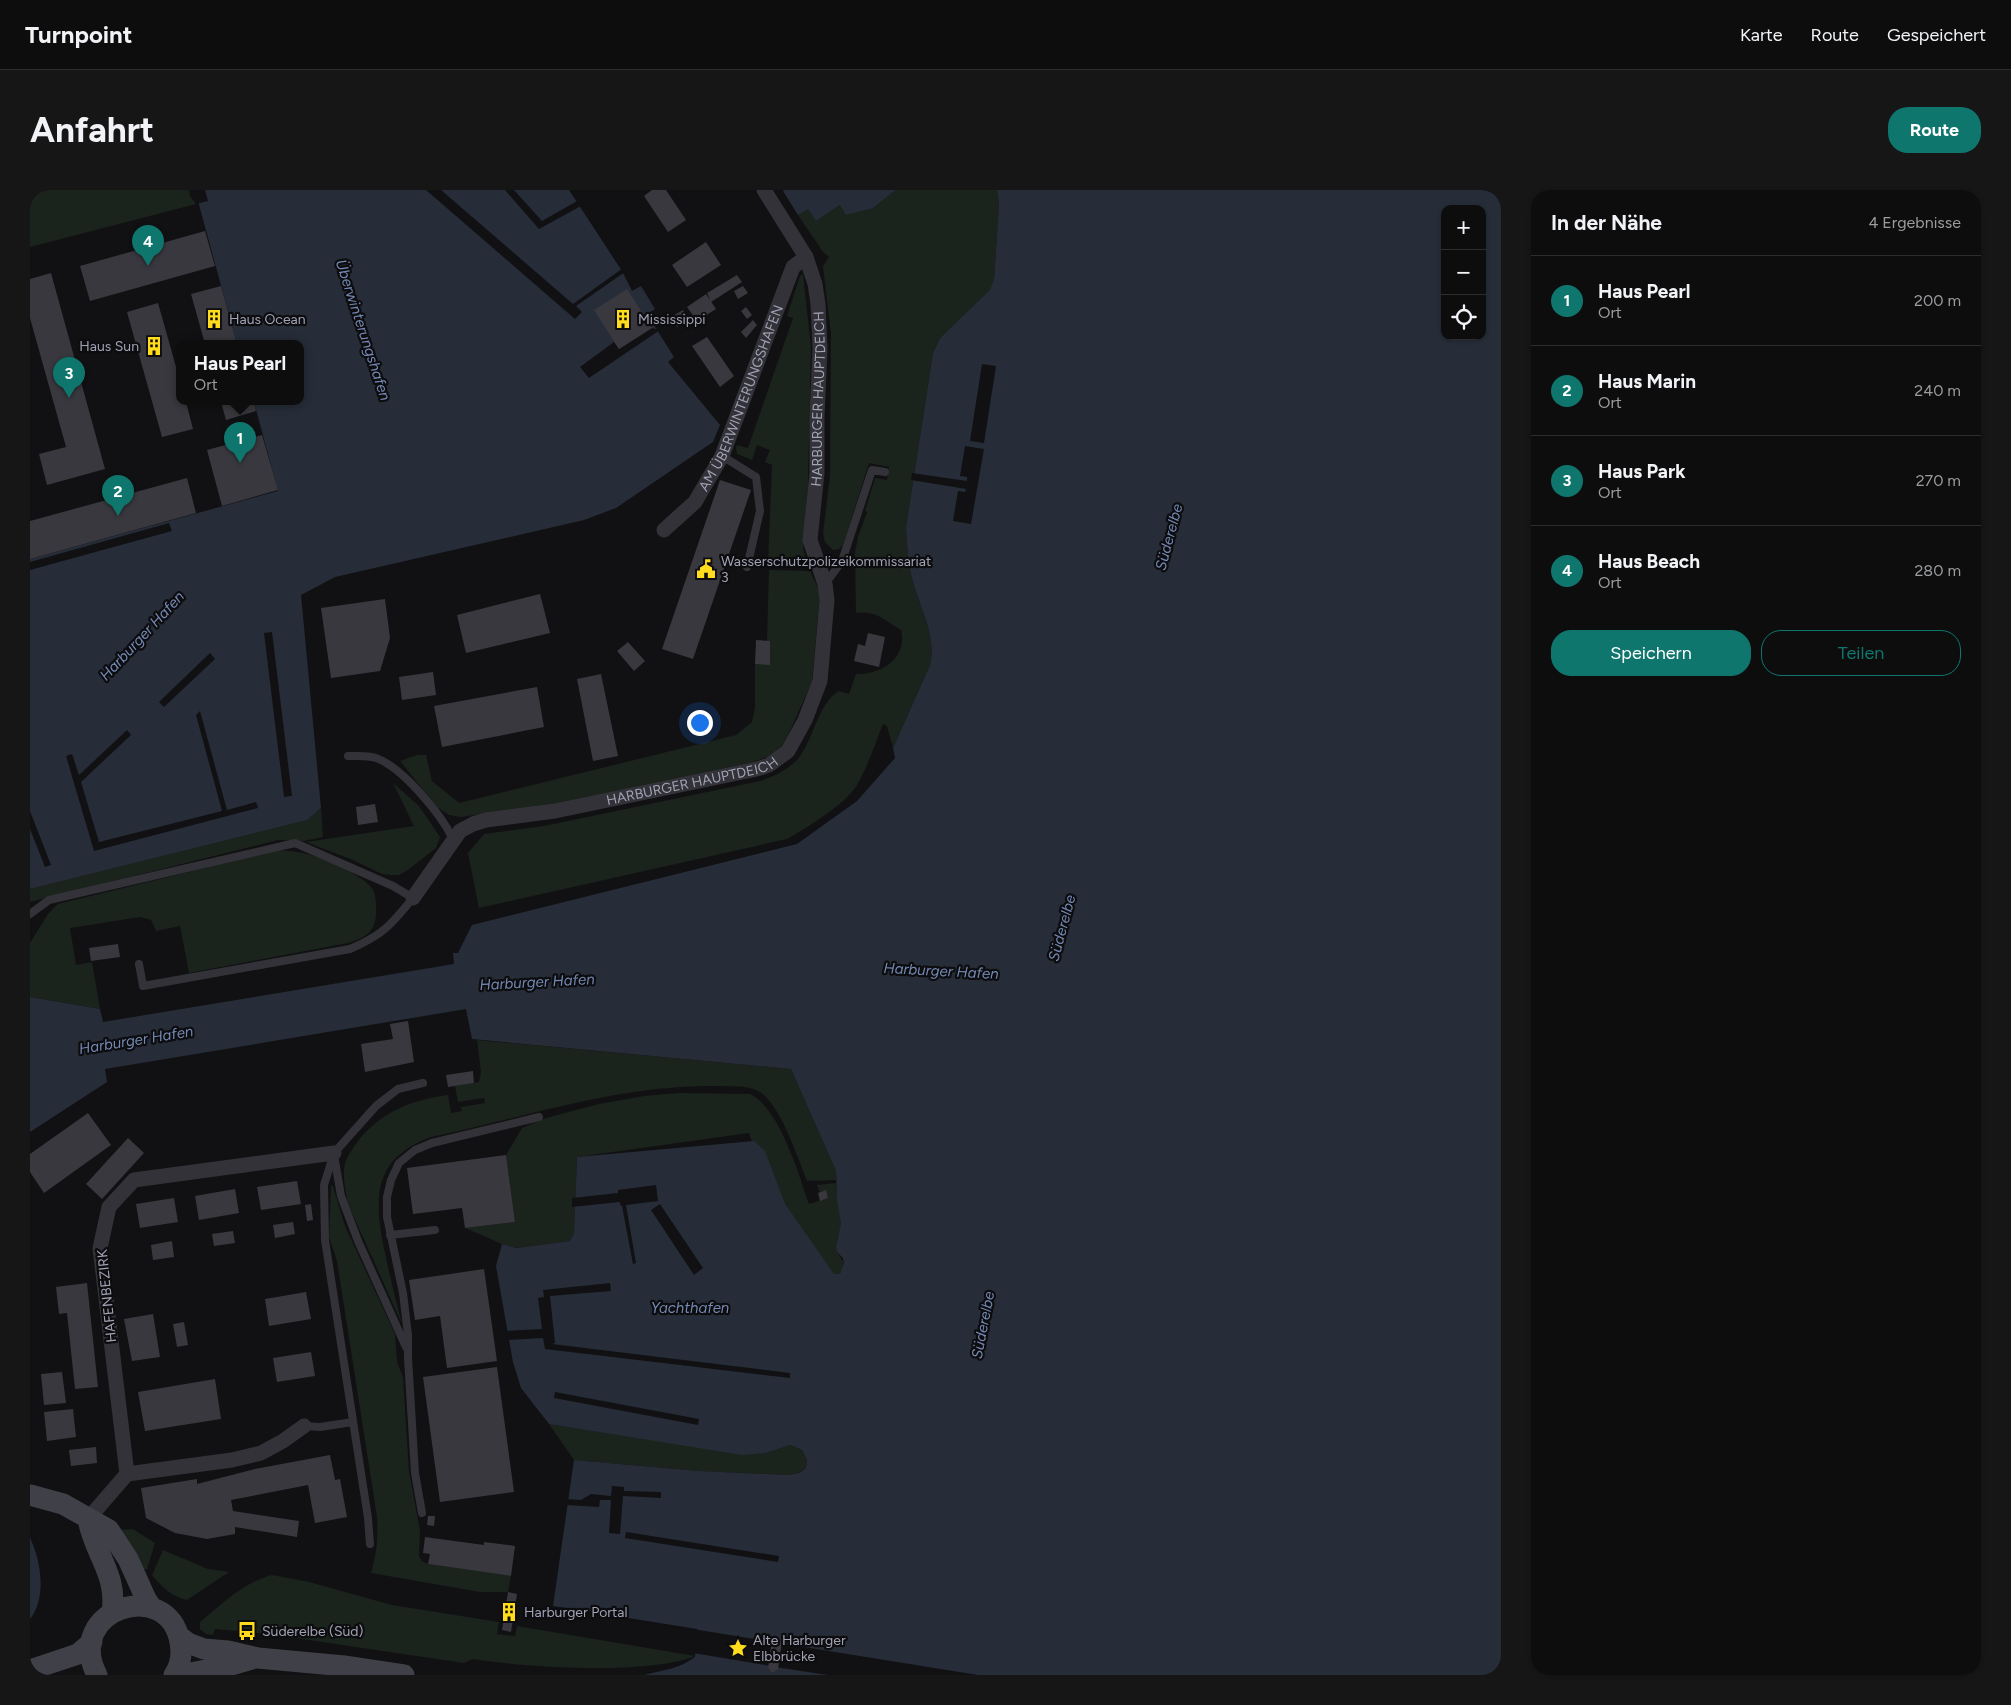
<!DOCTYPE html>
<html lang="de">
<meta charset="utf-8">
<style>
body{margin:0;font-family:Figtree,sans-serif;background:#161617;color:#f1f3f6}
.controls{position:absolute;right:15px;top:15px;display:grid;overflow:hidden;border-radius:10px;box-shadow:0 1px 4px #0004}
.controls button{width:45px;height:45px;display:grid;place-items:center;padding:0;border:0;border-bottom:1px solid #2d2d2e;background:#0d0d0e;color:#f1f3f6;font:25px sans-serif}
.you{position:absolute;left:669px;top:532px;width:18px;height:18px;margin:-12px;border:4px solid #fff;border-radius:50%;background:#1a73e8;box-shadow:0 0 0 8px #1a73e833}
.badge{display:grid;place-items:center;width:32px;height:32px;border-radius:50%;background:#0f766e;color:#fff;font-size:16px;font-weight:700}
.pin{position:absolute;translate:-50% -41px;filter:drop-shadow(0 1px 2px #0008)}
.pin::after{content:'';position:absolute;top:26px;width:18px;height:15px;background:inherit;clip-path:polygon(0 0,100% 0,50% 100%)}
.popup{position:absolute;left:146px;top:150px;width:128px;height:65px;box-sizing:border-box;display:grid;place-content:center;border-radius:10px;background:#0d0d0e;filter:drop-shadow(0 1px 4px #0005);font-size:16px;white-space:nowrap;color:#9a9c9e}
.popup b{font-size:19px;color:#f1f3f6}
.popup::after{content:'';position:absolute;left:50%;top:100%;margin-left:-10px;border:10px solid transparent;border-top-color:#0d0d0e}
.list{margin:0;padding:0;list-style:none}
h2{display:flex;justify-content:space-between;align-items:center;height:65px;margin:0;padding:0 20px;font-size:21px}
h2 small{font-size:16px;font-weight:400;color:#9a9c9e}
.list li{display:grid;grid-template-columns:32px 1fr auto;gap:15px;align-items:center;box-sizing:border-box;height:90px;padding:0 20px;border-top:1px solid #2d2d2e}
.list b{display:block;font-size:19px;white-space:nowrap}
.list p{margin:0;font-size:16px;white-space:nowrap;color:#9a9c9e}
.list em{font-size:16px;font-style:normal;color:#9a9c9e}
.actions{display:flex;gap:10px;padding:15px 20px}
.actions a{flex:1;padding:11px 0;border:1px solid #0f766e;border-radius:20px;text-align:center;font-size:18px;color:#0f766e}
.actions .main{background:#0f766e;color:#fff}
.icon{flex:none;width:28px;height:28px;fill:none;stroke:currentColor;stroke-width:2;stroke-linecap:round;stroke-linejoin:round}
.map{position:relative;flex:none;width:1471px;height:1485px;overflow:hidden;border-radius:20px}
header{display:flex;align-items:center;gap:30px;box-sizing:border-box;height:70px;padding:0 25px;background:#0d0d0e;border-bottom:1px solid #2d2d2e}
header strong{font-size:24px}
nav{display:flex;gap:28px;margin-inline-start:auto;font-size:18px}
.intro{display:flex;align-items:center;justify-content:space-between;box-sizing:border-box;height:120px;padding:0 30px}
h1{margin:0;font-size:35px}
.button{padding:12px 22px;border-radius:20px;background:#0f766e;color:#fff;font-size:18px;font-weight:700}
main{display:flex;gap:30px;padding:0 30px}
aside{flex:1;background:#0d0d0e;border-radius:20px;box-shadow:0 1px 4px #0004}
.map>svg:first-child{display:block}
.green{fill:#1b231d}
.water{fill:#262d38;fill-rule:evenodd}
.pier{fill:#111113}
.building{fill:#39383e}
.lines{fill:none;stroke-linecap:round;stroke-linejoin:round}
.lane{stroke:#323238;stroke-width:8}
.street{stroke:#323238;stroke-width:15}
.secondary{stroke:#404048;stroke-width:21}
.labels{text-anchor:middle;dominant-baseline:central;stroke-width:4.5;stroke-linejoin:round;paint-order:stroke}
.poi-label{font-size:14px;fill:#a1a3b5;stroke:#0d0c0e;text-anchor:start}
.street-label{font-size:14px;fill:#a1a3b5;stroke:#0d0c0e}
.water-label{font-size:15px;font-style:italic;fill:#748ab5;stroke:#0d0c0e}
</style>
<header>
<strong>Turnpoint</strong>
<nav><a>Karte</a><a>Route</a><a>Gespeichert</a></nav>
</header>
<div class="intro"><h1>Anfahrt</h1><a class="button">Route</a></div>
<main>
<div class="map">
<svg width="1471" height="1485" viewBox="0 0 1471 1485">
<rect width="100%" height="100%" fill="#111113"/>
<path class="green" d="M 0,0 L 159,0 L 160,6 L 166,14 L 0,57 Z
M 866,0 L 967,0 L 969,14 L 964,90 L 961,100 L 910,148 L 903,163 L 876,337 C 877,355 878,374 883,392 C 890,418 907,447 900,475 L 863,558 L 857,536 L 853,534 C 845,554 838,576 827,595 C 817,613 775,639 757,649 L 449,718 L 438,663 L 454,644 L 514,636 L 730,591 C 743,587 757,580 767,570 C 783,552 788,512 809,501 L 819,504 L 826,484 C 851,485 878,468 871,440 C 855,431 847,420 826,423 L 825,363 L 828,347 L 837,322 L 835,321 L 845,288 L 857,290 L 859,277 L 839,273 L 813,355 L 809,359 L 803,360 L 795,352 L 793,343 L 800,286 L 801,144 L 793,76 L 799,67 L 793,62 L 768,25 L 778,18 L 786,31 L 810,15 L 843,18 Z
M 773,84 L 781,157 L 778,295 L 774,340 L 773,358 L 777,375 L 738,374 L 742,275 L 735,272 L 740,260 L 727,255 L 722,270 L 707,264 L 706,258 L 707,255 L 718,258 L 763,128 L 757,126 L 770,86 Z
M 739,380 L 780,381 L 790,402 L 782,492 L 754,554 L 739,566 L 723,572 L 529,613 L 431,627 L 419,625 L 408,618 L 370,571 L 387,565 L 396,565 L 402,591 L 429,613 L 706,545 L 722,532 L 725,518 L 725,474 L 740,474 L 740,451 L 737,451 Z
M 363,593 L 389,616 L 410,647 L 406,658 L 378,680 L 369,685 L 361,685 L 352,684 L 323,670 L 276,652 L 384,636 Z
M 291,618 L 293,647 L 274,651 L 248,650 L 0,712 L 0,699 L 276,630 Z
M 249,660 C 261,661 272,662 284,666 C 298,670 331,685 341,697 C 347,704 346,714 346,723 C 346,742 335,748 318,753 L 159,783 L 150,736 L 126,741 L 121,730 L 110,727 L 40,738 L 46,775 L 62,772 L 70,819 L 0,807 L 0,753 L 18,724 L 28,714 Z
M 447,850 L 761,879 L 806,981 L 806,990 L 777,991 C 768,969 749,909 726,900 C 715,895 700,897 689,896 C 591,894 496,927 401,947 C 341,969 344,1010 355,1063 C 360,1087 366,1111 372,1134 L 318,1014 C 316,1003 313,991 314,979 C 315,970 320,962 325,955 C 348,923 380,910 418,905 L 421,923 L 432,921 L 431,917 L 455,913 L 454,908 L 428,912 L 425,896 L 449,892 L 451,882 Z
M 648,903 L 720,904 C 749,917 769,985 779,1014 L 798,1008 L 796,1001 L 790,1002 L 787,995 L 806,993 C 807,1006 811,1020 811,1033 C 811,1041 805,1051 807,1060 C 809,1071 819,1069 810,1084 L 804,1084 L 740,1009 L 719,943 L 547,967 L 544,1043 L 540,1051 L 485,1058 L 472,1054 L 435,1038 L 485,1032 L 476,965 L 492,938 L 516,928 L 569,914 L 614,906 Z
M 301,996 L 303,996 L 315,1036 L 365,1144 L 367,1172 L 373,1187 L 379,1281 L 390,1341 L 389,1366 L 392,1371 L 398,1374 L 481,1386 L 478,1402 L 450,1402 L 341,1383 C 347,1364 348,1347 347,1327 L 307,1071 L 299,1047 Z
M 519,1234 L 711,1264 L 736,1263 L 760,1255 L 772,1260 L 777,1270 L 776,1278 L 768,1283 L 758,1285 L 669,1281 L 544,1270 Z
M 103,1339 L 125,1353 L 117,1379 L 114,1380 L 88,1340 Z
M 133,1360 L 178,1379 L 199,1382 L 157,1410 C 142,1407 132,1397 122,1385 Z
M 242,1385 L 279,1392 L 362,1415 L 469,1432 L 467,1444 L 485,1446 L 487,1436 L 665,1466 C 619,1485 498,1478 443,1469 L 434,1473 L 238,1444 L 185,1439 L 183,1445 L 176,1444 L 170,1439 L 170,1432 C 191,1415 214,1392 242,1385 Z"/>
<path class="water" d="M 165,0 L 539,0 L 592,81 L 602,101 L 611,96 L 625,119 L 617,124 L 644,167 L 638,172 L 690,235 L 683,252 L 586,318 L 554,330 L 305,387 L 271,405 L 291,618 L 277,630 L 0,699 L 0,369 L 248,301 L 224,212 L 270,212 L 270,154 L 207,154 Z
M 755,0 L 866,0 L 843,18 L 816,25 L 810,15 L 786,31 L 778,19 L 768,25 L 753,1 Z
M 967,0 L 1471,0 L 1471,1485 L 614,1485 C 633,1480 649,1479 665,1467 L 667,1439 L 523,1416 L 544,1270 L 669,1281 L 758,1285 L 769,1283 L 776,1278 L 777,1270 L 772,1260 L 760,1255 L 736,1263 L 712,1265 L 519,1234 L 491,1198 L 483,1172 L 466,1076 L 472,1054 L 486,1058 L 540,1051 L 544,1043 L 547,967 L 724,951 L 735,961 L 755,1014 L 804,1084 L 810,1084 L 814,1073 L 813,1068 L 807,1062 L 806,1057 L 811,1033 L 807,1010 L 806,981 L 761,879 L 442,849 L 436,819 L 75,879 L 77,892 L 0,942 L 0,807 L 70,819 L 73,832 L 424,774 L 423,763 L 428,763 L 442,735 L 767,654 L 827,611 L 865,568 L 863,558 L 900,475 C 907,447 890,418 883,392 C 878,374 877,355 876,337 L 903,163 L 910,148 L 960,100 L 964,90 L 969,14 ZM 1415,19 L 1452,19 L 1452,146 L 1415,146 ZM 747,1448 L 752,1452 L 742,1483 L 738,1478 L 742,1450 Z
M 0,1348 C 11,1370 17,1408 0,1429 Z"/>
<path class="pier" d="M 162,0 L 175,0 L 178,11 L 166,14 Z
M 396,0 L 411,0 L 543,114 L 593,78 L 595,82 L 546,116 L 552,122 L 545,129 Z
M 475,0 L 484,0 L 512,31 L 547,11 L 551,16 L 509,39 Z
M 622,138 L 630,140 L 559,188 L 550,177 L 584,152 L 589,159 Z
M 952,174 L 966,176 L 954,253 L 940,251 Z
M 935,256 L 954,259 L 941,334 L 923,331 L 928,301 L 935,302 L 936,299 L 881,290 L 882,283 L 937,291 L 937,287 L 930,286 Z
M 139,333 L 142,341 L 0,380 L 0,372 Z
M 242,442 L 262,606 L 254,607 L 234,443 Z
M 180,463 L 185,469 L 134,517 L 129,512 Z
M 170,521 L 197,620 L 226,612 L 228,618 L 64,661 L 36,566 L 42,564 L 49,585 L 97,540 L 101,545 L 51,592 L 69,652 L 192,621 L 166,525 Z
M 0,621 L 21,675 L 15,677 L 0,639 Z
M 626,995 L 628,1011 L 596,1015 L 606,1073 L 603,1074 L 592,1016 L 590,1015 L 590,1012 L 542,1017 L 542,1008 L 588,1003 L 588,1000 Z
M 630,1014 L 673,1078 L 664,1085 L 621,1020 Z
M 580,1093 L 581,1101 L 520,1106 L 525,1153 L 522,1154 L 760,1183 L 760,1188 L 515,1159 L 513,1148 L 477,1150 L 475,1141 L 512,1139 L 508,1108 L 514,1107 L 513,1100 Z
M 525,1202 L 669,1229 L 668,1235 L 524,1208 Z
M 582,1296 L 594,1297 L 594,1301 L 631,1302 L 631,1308 L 593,1306 L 590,1344 L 579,1343 L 581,1310 L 570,1310 L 569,1317 L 535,1315 L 536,1309 L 551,1310 L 561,1304 L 581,1306 Z
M 596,1342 L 749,1366 L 748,1372 L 595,1348 Z
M 520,1416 L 744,1452 L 741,1476 L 663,1463 L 664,1441 L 522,1418 Z
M 749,1453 L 948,1485 L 798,1485 L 745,1477 Z"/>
<path class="building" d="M 622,0 L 636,0 L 656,30 L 638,42 L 614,6 Z
M 175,41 L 185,76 L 60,111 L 50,76 Z
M 676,52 L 691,75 L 657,97 L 642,75 Z
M 21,83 L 75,279 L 17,295 L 9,264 L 36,257 L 0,128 L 0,89 Z
M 707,85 L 712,92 L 681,112 L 677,103 Z
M 191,96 L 207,154 L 175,154 L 161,104 Z
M 713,96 L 718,103 L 708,109 L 704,101 Z
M 597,99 L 622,138 L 589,159 L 564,120 Z
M 676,104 L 686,119 L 667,131 L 657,117 Z
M 128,113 L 150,191 L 150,212 L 156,212 L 163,239 L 132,247 L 97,122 Z
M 716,117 L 722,125 L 717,129 L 711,121 Z
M 653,120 L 659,130 L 647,137 L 641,127 Z
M 723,130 L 727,135 L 716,148 L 711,142 Z
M 677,147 L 704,186 L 690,197 L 662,156 Z
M 191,212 L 224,212 L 226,221 L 196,230 Z
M 232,245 L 248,300 L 192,316 L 177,260 Z
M 157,288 L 166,323 L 0,369 L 0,331 Z
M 690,290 L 721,300 L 663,469 L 632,459 Z
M 510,404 L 520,443 L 436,463 L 427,425 Z
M 355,409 L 360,448 L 350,481 L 301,488 L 291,418 Z
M 838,443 L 855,447 L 849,477 L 824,471 L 828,454 L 835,456 Z
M 726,450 L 740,451 L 740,475 L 725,474 Z
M 598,452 L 615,471 L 604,481 L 587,461 Z
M 403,482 L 406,505 L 372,510 L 369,487 Z
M 571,484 L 588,566 L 563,571 L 547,489 Z
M 507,497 L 514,537 L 412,557 L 404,516 Z
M 345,614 L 348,632 L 328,635 L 326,617 Z
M 88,754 L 90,767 L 61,771 L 59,758 Z
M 378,831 L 384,872 L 335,882 L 331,854 L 363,849 L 360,834 Z
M 443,881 L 444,893 L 418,897 L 416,885 Z
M 58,923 L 81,955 L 14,1003 L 0,982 L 0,964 Z
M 98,948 L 114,963 L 72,1009 L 56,994 Z
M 476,965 L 485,1032 L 435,1038 L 432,1018 L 383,1024 L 377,978 Z
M 267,991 L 271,1014 L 231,1020 L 227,997 Z
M 205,999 L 209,1023 L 169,1030 L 165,1006 Z
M 796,1000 L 798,1008 L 790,1011 L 788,1003 Z
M 144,1008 L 148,1032 L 110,1038 L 106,1014 Z
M 281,1014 L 283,1030 L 277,1031 L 275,1015 Z
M 263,1032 L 265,1044 L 245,1048 L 243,1035 Z
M 203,1041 L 205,1053 L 184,1056 L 182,1044 Z
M 142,1051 L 144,1067 L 123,1070 L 121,1055 Z
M 454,1079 L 467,1171 L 417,1178 L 410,1126 L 385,1130 L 379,1090 Z
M 57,1093 L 68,1197 L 45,1199 L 37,1123 L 29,1124 L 26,1097 Z
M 276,1102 L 281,1129 L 239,1136 L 235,1109 Z
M 123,1124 L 130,1167 L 102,1171 L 94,1129 Z
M 154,1132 L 158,1155 L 147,1157 L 143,1134 Z
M 281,1162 L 285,1186 L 247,1192 L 243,1168 Z
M 467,1177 L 484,1302 L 410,1312 L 393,1187 Z
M 32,1182 L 36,1213 L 14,1215 L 11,1184 Z
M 185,1189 L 191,1229 L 115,1241 L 108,1202 Z
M 43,1219 L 46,1247 L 17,1251 L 14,1222 Z
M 66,1257 L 67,1273 L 41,1276 L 39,1260 Z
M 300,1265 L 305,1290 L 310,1289 L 317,1327 L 285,1333 L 278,1295 L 201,1310 L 203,1321 L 269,1331 L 267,1347 L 205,1337 L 205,1344 L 177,1349 L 145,1343 L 116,1328 L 111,1298 L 167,1289 L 167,1294 L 225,1279 Z
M 398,1326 L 405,1326 L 404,1336 L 397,1335 Z
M 395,1347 L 454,1355 L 454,1352 L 485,1356 L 481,1386 L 398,1374 L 400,1364 L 393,1363 Z
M 478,1402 L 487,1404 L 481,1442 L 472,1440 Z
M 747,1448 L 752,1452 L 748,1479 L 742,1483 L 738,1478 L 742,1450 Z"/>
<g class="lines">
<path class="lane" d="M 692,266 L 726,287 L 730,321 L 717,377
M 795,394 L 812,371 L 842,280 L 855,282
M 318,566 C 327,566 337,565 346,568 C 372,577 411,624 423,649
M 0,724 L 19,710 L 265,653 L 363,696 L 383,708 C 361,735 353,745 320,759 L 113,796 L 109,774
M 304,965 L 311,1006 L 328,1051 L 376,1157
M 360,1045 L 405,1040
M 274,1236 L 290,1237 L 323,1232
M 392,1323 L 385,1283 L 378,1168 L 378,1145 L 373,1103 L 357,1027 L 357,1007 L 361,990 L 369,973 L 385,960 L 402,953 L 509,927
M 340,1354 L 338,1328 L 295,1050 L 294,995 L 304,963 L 346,916 L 368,899 L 393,893"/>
<g class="street">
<path id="s1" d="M 634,340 L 665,312 L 692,266 L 763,77 L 776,67"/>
<path id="s2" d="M 383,708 L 430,641 L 443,634 L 456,630 L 525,621 L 727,579 L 739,575 L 758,561 L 775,530 L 790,491 L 797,410 L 795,394 L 780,350 L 787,283 L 787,226 L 790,159 L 788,114 L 785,94 L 776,67 L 734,0"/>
<path d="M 97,1284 L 70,1058 L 79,1017 L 104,990 L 304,963"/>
<path d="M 58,1329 L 97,1284 L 202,1270 L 231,1263 L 253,1251 L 274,1236"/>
</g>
<path class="secondary" d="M 0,1305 L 33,1314 L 79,1340 L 98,1369 L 116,1409 L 122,1418
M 58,1329 C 64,1364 88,1384 82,1423
M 149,1446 L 158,1453 L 174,1459 L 198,1461 L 228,1468 L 314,1476 L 374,1485
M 0,1480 L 48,1464 L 62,1452
M 67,1485 C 33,1419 138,1386 150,1452 C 152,1463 151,1475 144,1485
M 149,1485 L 198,1476 L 225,1468"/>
</g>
<defs>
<g id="building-bare" transform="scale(1.5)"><path d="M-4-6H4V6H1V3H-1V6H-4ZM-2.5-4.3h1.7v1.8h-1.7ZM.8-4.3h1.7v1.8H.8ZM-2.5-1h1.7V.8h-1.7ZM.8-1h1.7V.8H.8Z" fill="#ffdd1d" stroke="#0d0c0e" stroke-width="2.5" paint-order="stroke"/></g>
<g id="civic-bare" transform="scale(1.5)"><path d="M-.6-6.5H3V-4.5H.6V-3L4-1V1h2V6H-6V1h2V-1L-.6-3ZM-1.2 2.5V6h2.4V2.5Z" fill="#ffdd1d" stroke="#0d0c0e" stroke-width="2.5" paint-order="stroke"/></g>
<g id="bus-bare" transform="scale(1.5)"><path d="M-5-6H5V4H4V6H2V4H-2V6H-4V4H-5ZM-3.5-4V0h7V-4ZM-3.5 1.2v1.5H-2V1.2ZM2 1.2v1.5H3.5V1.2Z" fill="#ffdd1d" stroke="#0d0c0e" stroke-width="2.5" paint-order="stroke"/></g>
<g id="sight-bare" transform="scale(1.5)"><path d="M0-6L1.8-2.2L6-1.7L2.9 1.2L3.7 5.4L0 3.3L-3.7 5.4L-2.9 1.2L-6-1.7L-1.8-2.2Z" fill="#ffdd1d" stroke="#0d0c0e" stroke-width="2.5" paint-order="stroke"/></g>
</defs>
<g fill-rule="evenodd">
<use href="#building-bare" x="184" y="129"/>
<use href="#building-bare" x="593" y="129"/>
<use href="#building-bare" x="124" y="156"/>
<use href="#civic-bare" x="676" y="379"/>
<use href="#building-bare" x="479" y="1422"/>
<use href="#bus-bare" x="217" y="1441"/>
<use href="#sight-bare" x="708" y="1458"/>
</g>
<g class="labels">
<g class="poi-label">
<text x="199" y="129">Haus Ocean</text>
<text x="608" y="129">Mississippi</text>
<text x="109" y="156" text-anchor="end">Haus Sun</text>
<text x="691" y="371">Wasserschutzpolizeikommissariat<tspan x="691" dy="16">3</tspan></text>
<text x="494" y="1422">Harburger Portal</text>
<text x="232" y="1441">Süderelbe (Süd)</text>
<text x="723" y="1450">Alte Harburger<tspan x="723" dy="16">Elbbrücke</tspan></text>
</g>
<g class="street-label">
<text stroke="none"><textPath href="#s1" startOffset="156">AM ÜBERWINTERUNGSHAFEN</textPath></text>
<text stroke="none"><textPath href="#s2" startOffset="785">HARBURGER HAUPTDEICH</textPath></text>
<text stroke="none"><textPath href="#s2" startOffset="320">HARBURGER HAUPTDEICH</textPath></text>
<text transform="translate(77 1106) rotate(-96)">HAFENBEZIRK</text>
</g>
<g class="water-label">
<text transform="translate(333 140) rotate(72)">Überwinterungshafen</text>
<text transform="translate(1139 347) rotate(-75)">Süderelbe</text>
<text transform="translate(112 446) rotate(-47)">Harburger Hafen</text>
<text transform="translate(1032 738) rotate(-75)">Süderelbe</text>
<text transform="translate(911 781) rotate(3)">Harburger Hafen</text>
<text transform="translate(507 792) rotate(-3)">Harburger Hafen</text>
<text transform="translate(106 850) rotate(-9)">Harburger Hafen</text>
<text x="660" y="1118">Yachthafen</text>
<text transform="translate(953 1135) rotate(-79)">Süderelbe</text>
</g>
</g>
</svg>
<div class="controls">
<button>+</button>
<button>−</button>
<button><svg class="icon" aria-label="locate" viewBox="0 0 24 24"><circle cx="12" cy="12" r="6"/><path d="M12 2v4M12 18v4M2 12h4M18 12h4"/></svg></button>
</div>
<div class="you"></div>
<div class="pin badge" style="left:210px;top:273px">1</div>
<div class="popup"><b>Haus Pearl</b>Ort</div>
<div class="pin badge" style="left:88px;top:326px">2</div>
<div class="pin badge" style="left:39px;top:208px">3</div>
<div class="pin badge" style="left:118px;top:76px">4</div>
</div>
<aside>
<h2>In der Nähe<small>4 Ergebnisse</small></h2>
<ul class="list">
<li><span class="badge">1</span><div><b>Haus Pearl</b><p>Ort</p></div><em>200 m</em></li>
<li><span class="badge">2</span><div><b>Haus Marin</b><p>Ort</p></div><em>240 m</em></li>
<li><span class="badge">3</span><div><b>Haus Park</b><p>Ort</p></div><em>270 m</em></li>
<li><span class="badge">4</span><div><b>Haus Beach</b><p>Ort</p></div><em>280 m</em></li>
</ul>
<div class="actions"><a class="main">Speichern</a><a>Teilen</a></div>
</aside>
</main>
